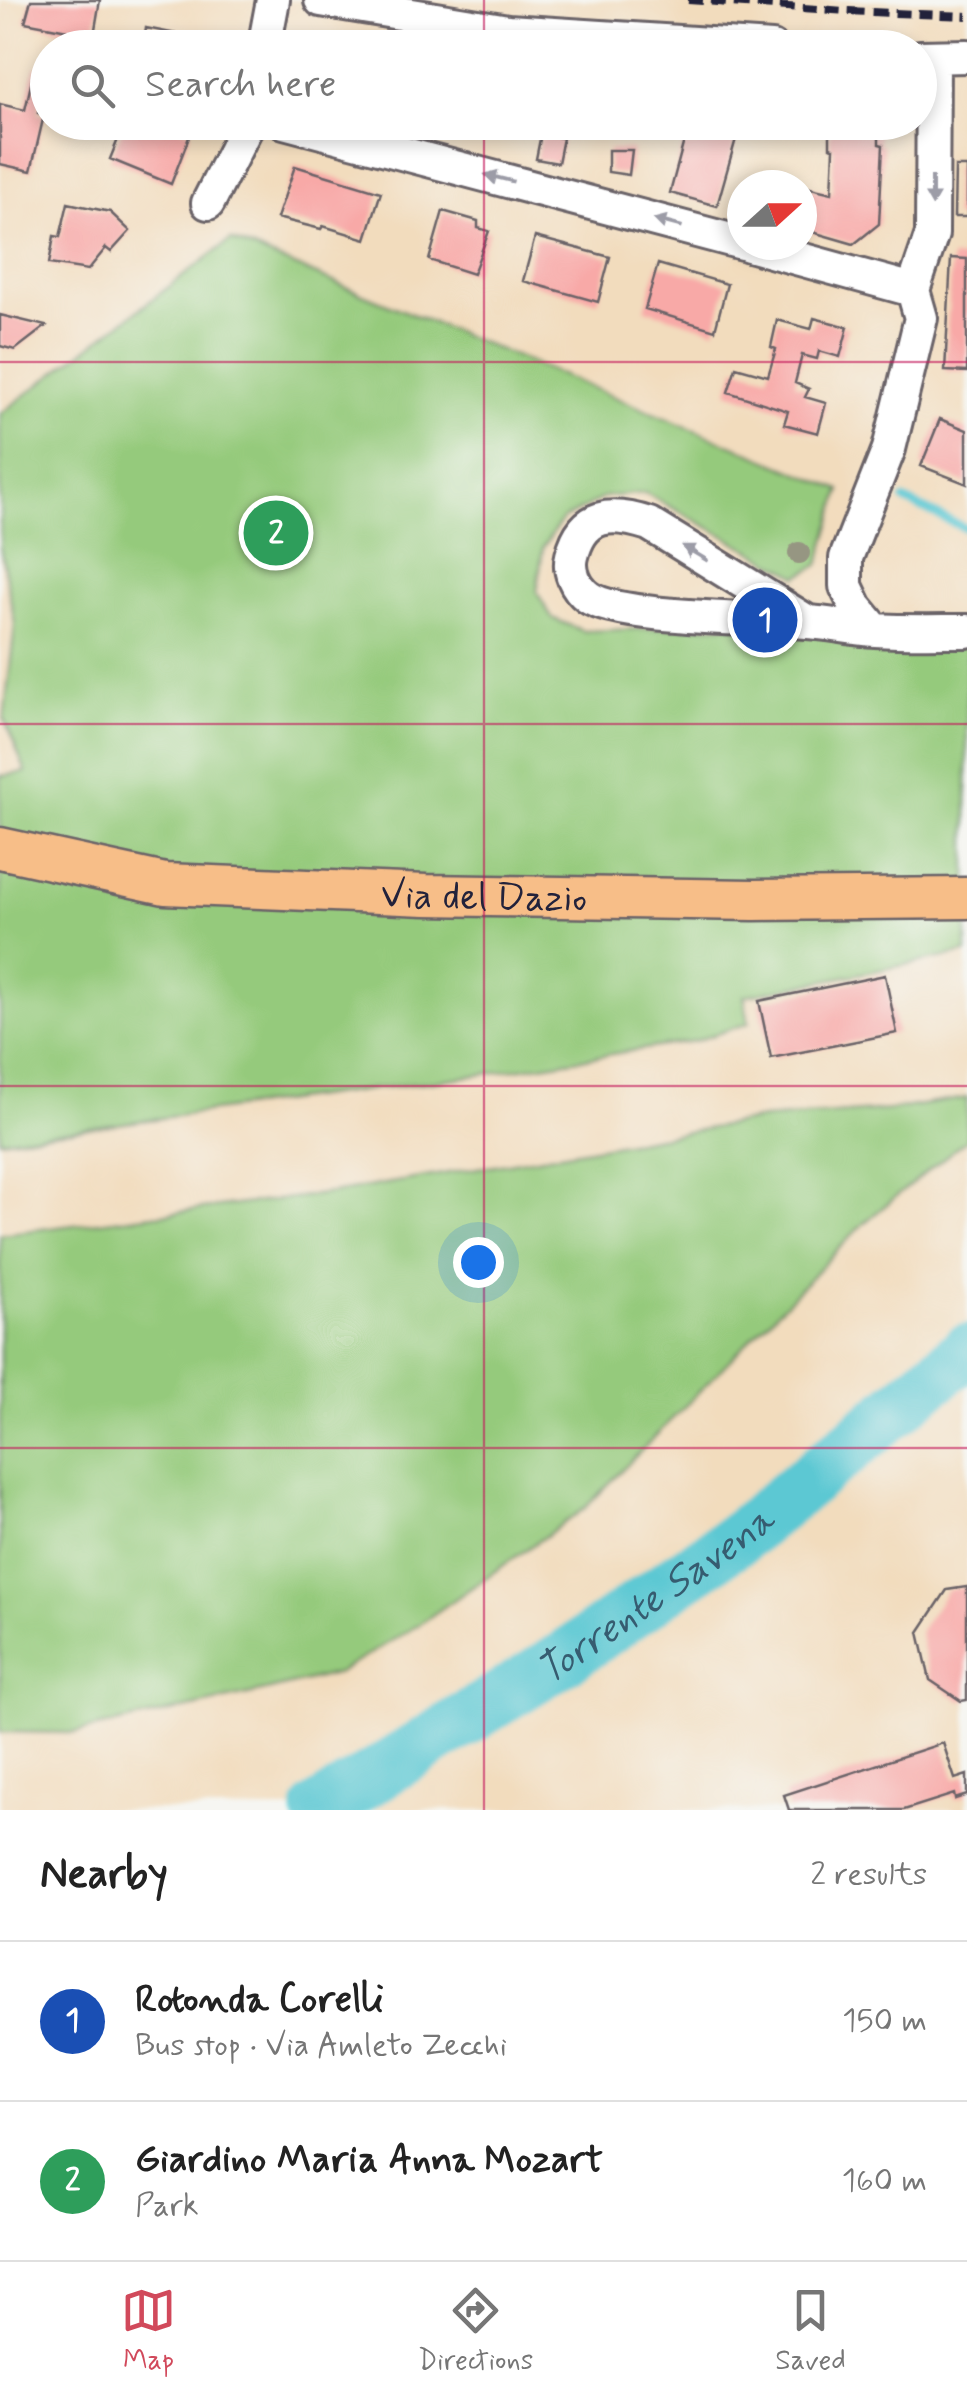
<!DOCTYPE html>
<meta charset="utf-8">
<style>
body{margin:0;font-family:Mynerve,sans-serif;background:#f2f2f2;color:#222}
.compass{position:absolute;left:727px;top:170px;width:90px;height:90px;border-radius:50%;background:#fff;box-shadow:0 5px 15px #0003;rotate:69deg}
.you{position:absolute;left:478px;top:1262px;width:35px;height:35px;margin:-25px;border:8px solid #fff;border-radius:50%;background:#1a73e8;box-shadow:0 0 0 15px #1a73e833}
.badge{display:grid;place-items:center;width:65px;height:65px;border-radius:50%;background:#d1495b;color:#fff;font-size:32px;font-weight:700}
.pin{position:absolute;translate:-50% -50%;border:5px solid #fff;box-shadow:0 2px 10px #0006}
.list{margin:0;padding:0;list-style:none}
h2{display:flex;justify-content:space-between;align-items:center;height:130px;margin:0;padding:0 40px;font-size:42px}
h2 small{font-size:32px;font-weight:400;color:#767676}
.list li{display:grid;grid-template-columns:65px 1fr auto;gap:30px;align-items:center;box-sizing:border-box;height:160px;padding:0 40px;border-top:2px solid #e0e0e0}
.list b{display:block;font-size:38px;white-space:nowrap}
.list p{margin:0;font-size:32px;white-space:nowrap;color:#767676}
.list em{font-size:32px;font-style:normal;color:#767676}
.icon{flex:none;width:55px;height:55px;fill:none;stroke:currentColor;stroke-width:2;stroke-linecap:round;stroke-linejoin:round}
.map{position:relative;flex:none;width:967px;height:1810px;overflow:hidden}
.search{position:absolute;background:#fff;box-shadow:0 5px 15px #0003;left:30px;right:30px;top:30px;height:110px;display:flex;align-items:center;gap:25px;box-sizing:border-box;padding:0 35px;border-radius:55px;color:#767676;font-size:38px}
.sheet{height:450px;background:#fff}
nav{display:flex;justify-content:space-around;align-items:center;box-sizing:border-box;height:140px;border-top:2px solid #e0e0e0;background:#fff;font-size:28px;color:#767676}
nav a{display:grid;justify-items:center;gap:5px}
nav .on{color:#d1495b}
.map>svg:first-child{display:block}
.green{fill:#95ca7c;stroke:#5c765c;stroke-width:2.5}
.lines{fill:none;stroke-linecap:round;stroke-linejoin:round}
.stream{stroke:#5cc8d3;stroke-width:9}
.river{stroke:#5cc8d3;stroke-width:55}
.building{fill:#f8a9a7}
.minor-casing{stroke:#6b6368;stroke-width:38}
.major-casing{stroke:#6b6368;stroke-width:45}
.minor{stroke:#fff;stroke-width:32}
.major{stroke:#f7be88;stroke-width:40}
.rail{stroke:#22223b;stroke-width:8;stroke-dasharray:15 8;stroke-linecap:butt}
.tree{fill:#969682}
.oneway{fill:#9c9ca7}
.grid{fill:none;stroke:#c2185b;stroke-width:2.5;stroke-opacity:0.55}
.labels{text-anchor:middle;stroke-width:9;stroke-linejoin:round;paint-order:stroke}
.street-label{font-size:38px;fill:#22223b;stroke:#f6f6f2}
.water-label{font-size:40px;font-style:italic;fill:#365c70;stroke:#f6f6f2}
</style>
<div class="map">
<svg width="967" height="1810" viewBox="0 0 967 1810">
<rect width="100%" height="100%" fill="#f6f6f2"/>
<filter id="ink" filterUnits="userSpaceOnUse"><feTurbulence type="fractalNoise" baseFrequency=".01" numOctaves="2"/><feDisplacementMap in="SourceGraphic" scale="20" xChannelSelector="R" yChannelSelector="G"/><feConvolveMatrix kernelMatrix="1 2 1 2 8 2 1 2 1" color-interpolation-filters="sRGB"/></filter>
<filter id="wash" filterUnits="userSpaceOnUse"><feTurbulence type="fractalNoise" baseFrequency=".0048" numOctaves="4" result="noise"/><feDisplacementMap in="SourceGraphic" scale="40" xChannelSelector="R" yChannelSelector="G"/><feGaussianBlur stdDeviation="2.25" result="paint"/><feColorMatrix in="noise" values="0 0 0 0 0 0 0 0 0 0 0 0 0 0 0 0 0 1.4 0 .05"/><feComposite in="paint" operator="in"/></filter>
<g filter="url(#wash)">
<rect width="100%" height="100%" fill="#f2dcbd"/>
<path class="green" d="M231,240L841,490L819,565L798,576L645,493L605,497L562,520L543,547L537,592L552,618L583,631L808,622L967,620V953L744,996L749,1023L695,1041L478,1075L0,1140V776L26,772L4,719L15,624L0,547V414Z
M967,1098V1139L865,1222L584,1509L418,1625L338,1673L266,1691L74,1733L0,1732V1234L332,1193L763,1119L889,1110Z"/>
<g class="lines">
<path class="stream" d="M904,500L967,529"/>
<path class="river" id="s1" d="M320,1810L569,1655L739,1537L967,1351"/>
</g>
<g id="blocks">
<path class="building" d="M31,0H100L94,35L25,22Z
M146,28L217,42L216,48H143Z
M35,67L48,70V93L43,92L38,113L44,115L31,171L0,164V104L25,110Z
M125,122H166L191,132L171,184L110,159Z
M570,122H649L647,136L569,128Z
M689,122H718L739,128L717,206L670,193Z
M830,122H879V144L883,145L879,224L854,244L802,229V186L832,193L834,148L830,147Z
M541,134L563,138L558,163L536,159Z
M608,150H632L629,175L608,172Z
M295,166L381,192L366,239L323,226L321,229L277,218Z
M955,167H967V217H954Z
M68,203L110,212L130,231L111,252L106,248L88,270L49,264L54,236L60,237Z
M443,211L478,221V228L489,231L473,274L429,260Z
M535,237L610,257L598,302L523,281Z
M951,258L967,259V372L945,371Z
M658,264L727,284L715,330L645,309Z
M0,315L46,326L15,350L0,346Z
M814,318L848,327L840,357L819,351L817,359L802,355L795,383L809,389L805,397L826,403L818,433L784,424L788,411L728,392L736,367L768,376L776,349L771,347L777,320L811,329Z
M940,419L967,430V484L921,466Z
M885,975L897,1033L771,1058L759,1001Z
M967,1587V1700L961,1701L930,1680L919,1632L947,1590Z
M943,1743L955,1779L967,1775V1795L955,1799L954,1794L904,1810H789L784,1795Z"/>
</g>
</g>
<g filter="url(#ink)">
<use href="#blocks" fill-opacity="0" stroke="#6b6368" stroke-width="2.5"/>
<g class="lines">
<defs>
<path id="minor" d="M321,0L508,31L772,48
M264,48L273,0
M920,57L967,56
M284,122L742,243
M208,203L249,122
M749,245L913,290
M808,622L649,524C612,512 583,512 572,556C568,571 576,588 588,597C618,619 763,618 807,622C830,623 852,629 875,630C906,632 937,631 967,631
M875,630L856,607L846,586V558L889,449L921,318L913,290L932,234L933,58"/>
<g id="major">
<path id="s2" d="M0,848L165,884L426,895L754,900L967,898"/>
</g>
</defs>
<use href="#minor" class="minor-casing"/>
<use href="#major" class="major-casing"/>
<use href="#minor" class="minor"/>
<use href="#major" class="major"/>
<path class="rail" d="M688,0L846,11L967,16"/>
</g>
<circle class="tree" cx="799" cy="553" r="11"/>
<defs><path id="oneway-solid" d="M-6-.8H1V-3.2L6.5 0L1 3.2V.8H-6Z" transform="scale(2.5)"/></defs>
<g class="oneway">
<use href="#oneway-solid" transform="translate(499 178) rotate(-166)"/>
<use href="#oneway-solid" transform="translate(932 191) rotate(90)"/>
<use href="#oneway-solid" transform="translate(668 223) rotate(-165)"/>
<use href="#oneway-solid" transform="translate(695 553) rotate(-149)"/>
</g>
</g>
<path class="grid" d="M484,0V48M484,122V1810M0,362H967M0,724H967M0,1086H967M0,1448H967"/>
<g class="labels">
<g class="street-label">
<text dy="13" stroke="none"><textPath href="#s2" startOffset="488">Via del Dazio</textPath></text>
</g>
<g class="water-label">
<text dy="14" stroke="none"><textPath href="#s1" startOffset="398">Torrente Savena</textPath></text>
</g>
</g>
</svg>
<svg class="compass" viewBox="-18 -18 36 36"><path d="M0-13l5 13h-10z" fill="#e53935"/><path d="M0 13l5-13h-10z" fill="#767676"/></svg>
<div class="you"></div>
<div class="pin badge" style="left:765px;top:620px;background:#1a4fb4">1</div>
<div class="pin badge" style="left:276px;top:533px;background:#2e9e5b">2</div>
<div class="search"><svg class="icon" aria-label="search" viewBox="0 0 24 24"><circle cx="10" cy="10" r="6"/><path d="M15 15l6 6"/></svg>Search here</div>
</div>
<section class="sheet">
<h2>Nearby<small>2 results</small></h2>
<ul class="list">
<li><span class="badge" style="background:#1a4fb4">1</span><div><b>Rotonda Corelli</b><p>Bus stop · Via Amleto Zecchi</p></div><em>150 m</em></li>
<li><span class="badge" style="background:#2e9e5b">2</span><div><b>Giardino Maria Anna Mozart</b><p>Park</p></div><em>160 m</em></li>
</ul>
</section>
<nav>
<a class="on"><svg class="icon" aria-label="map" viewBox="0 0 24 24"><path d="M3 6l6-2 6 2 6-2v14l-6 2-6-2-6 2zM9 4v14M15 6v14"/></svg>Map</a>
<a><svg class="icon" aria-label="directions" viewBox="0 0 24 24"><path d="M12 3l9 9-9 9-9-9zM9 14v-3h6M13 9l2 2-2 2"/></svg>Directions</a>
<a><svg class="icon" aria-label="saved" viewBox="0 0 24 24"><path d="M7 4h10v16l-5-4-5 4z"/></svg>Saved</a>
</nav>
